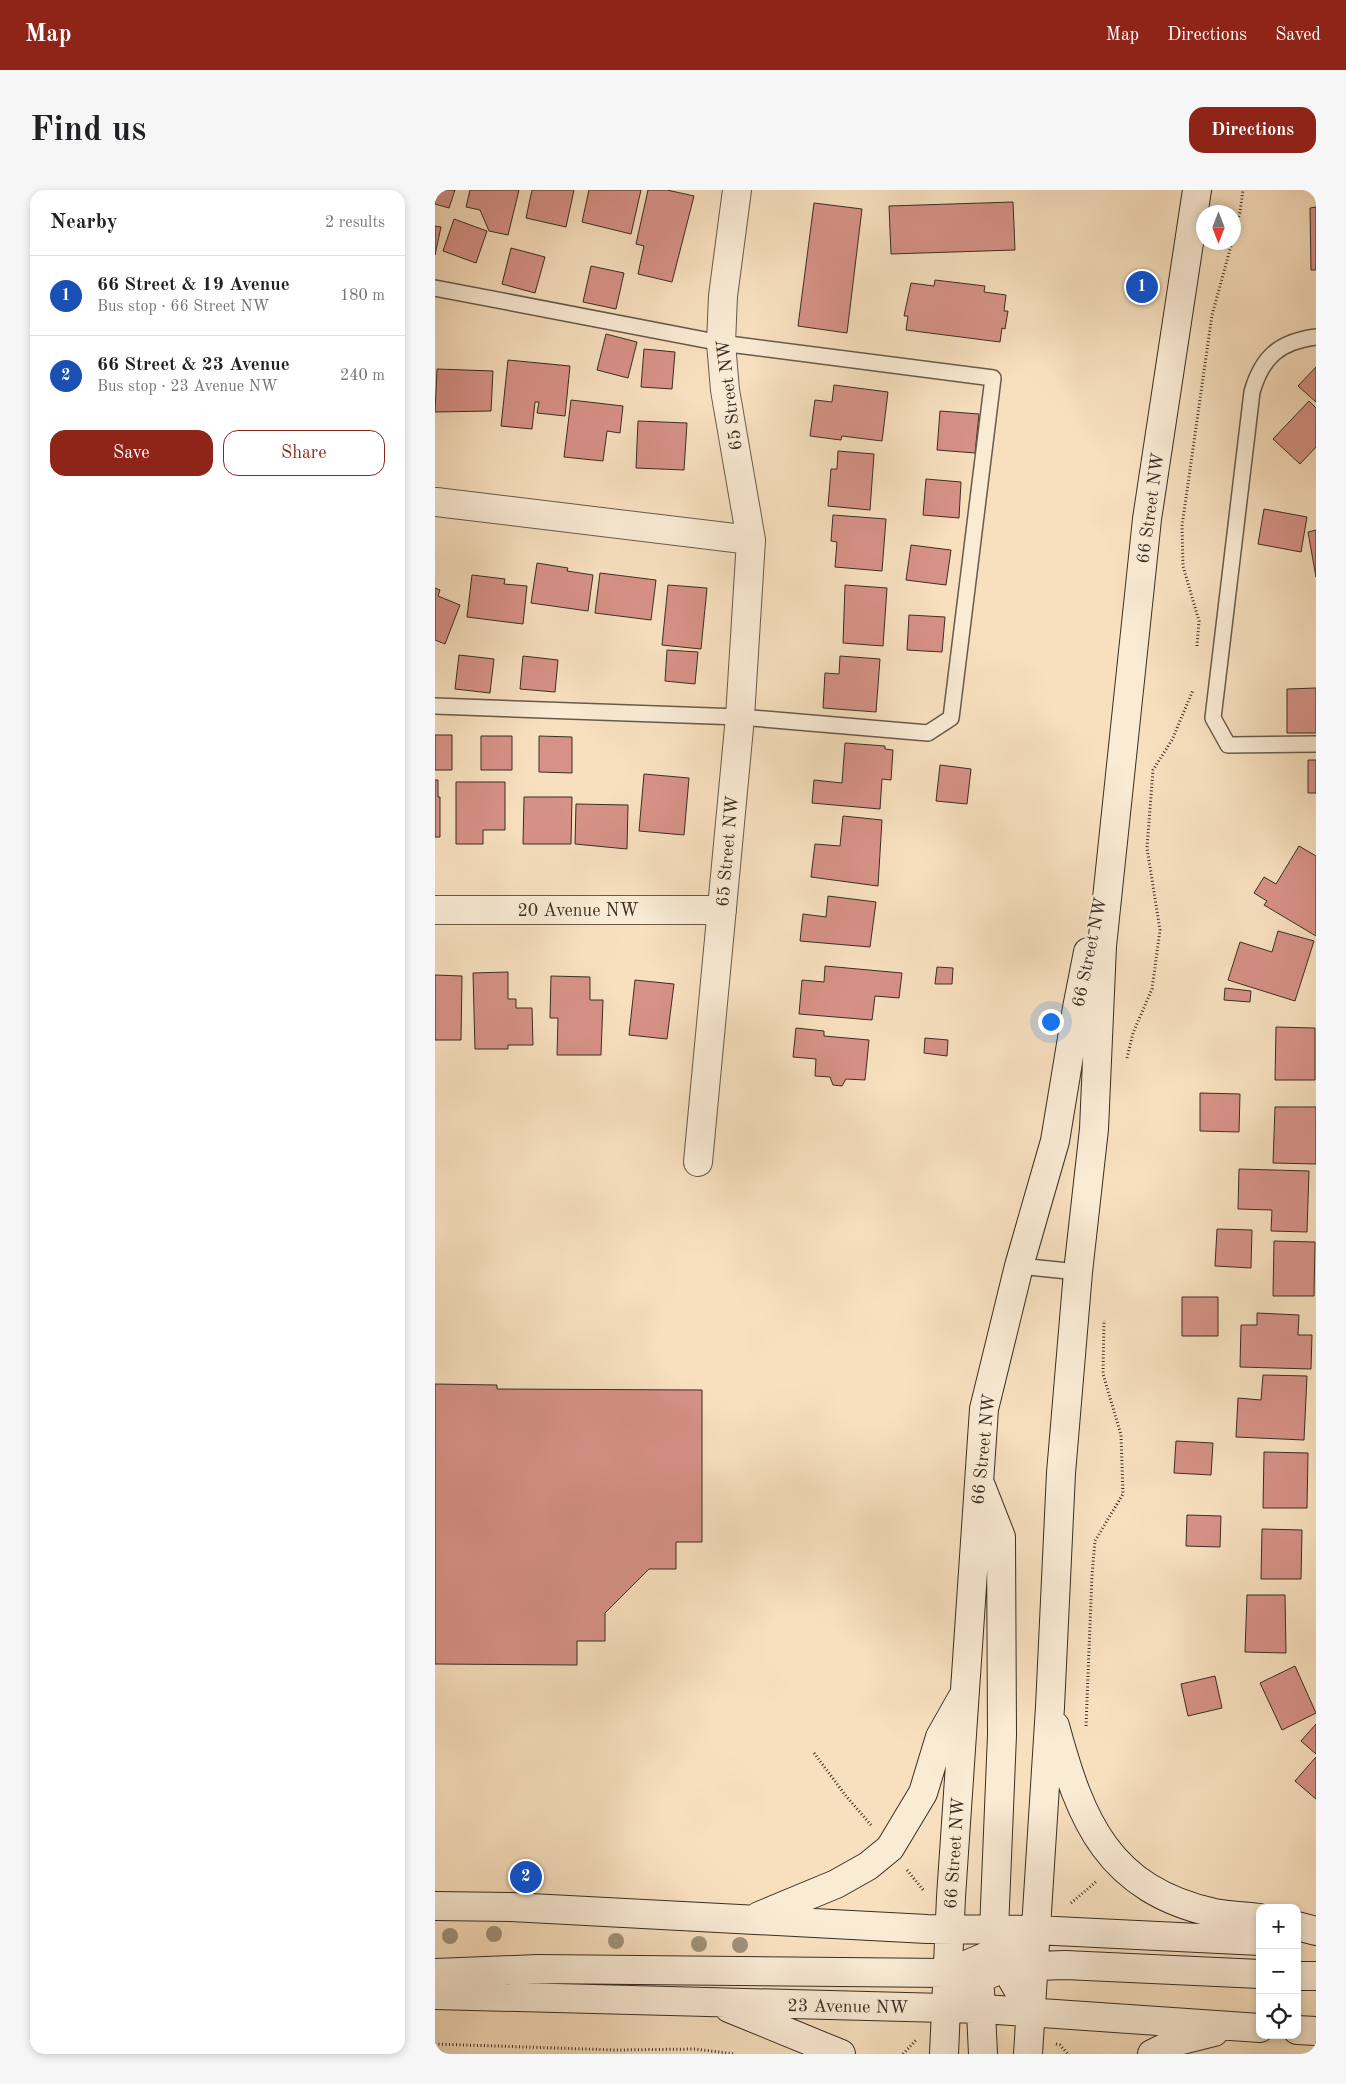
<!DOCTYPE html>
<meta charset="utf-8">
<style>
body{margin:0;font-family:"Old Standard TT",serif;background:#f6f6f6;color:#202124}
.controls{position:absolute;right:15px;bottom:15px;display:grid;overflow:hidden;border-radius:10px;box-shadow:0 2px 8px #0003}
.controls button{width:45px;height:45px;display:grid;place-items:center;padding:0;border:0;border-bottom:1px solid #e0e0e0;background:#fff;color:#202124;font:25px sans-serif}
.compass{position:absolute;left:761px;top:15px;width:45px;height:45px;border-radius:50%;background:#fff;box-shadow:0 2px 8px #0003;rotate:180deg}
.you{position:absolute;left:615px;top:831px;width:18px;height:18px;margin:-12px;border:4px solid #fff;border-radius:50%;background:#1a73e8;box-shadow:0 0 0 8px #1a73e833}
.badge{display:grid;place-items:center;width:32px;height:32px;border-radius:50%;background:#8f2418;color:#fff;font-size:16px;font-weight:700}
.pin{position:absolute;translate:-50% -50%;border:2px solid #fff;box-shadow:0 1px 5px #0006}
.list{margin:0;padding:0;list-style:none}
h2{display:flex;justify-content:space-between;align-items:center;height:65px;margin:0;padding:0 20px;font-size:21px}
h2 small{font-size:16px;font-weight:400;color:#757577}
.list li{display:grid;grid-template-columns:32px 1fr auto;gap:15px;align-items:center;box-sizing:border-box;height:80px;padding:0 20px;border-top:1px solid #e0e0e0}
.list b{display:block;font-size:19px;white-space:nowrap}
.list p{margin:0;font-size:16px;white-space:nowrap;color:#757577}
.list em{font-size:16px;font-style:normal;color:#757577}
.actions{display:flex;gap:10px;padding:15px 20px}
.actions a{flex:1;padding:11px 0;border:1px solid #8f2418;border-radius:15px;text-align:center;font-size:18px;color:#8f2418}
.actions .main{background:#8f2418;color:#fff}
.icon{flex:none;width:28px;height:28px;fill:none;stroke:currentColor;stroke-width:2;stroke-linecap:round;stroke-linejoin:round}
.map{position:relative;flex:none;width:881px;height:1864px;overflow:hidden;border-radius:15px}
header{display:flex;align-items:center;gap:30px;box-sizing:border-box;height:70px;padding:0 25px;background:#8f2418;color:#fff}
header strong{font-size:24px}
nav{display:flex;gap:28px;margin-inline-start:auto;font-size:18px}
.intro{display:flex;align-items:center;justify-content:space-between;box-sizing:border-box;height:120px;padding:0 30px}
h1{margin:0;font-size:35px}
.button{padding:12px 22px;border-radius:15px;background:#8f2418;color:#fff;font-size:18px;font-weight:700}
main{display:flex;gap:30px;padding:0 30px}
aside{flex:1;background:#fff;border-radius:15px;box-shadow:0 2px 8px #0003}
.map>svg:first-child{display:block}
.building{fill:#d79287;stroke:#382e23}
.lines{fill:none;stroke-linecap:round;stroke-linejoin:round}
.service-casing{stroke:#685a4a;stroke-width:18}
.minor-casing{stroke:#685a4a;stroke-width:30}
.secondary-casing{stroke:#382e23;stroke-width:30}
.path{stroke:#382e23;stroke-width:3;stroke-dasharray:1 2.5;stroke-linecap:butt}
.service{stroke:#faebd5;stroke-width:15}
.minor{stroke:#faebd5;stroke-width:28}
.secondary{stroke:#faebd5;stroke-width:28}
.tree{fill:#a09279}
.labels{text-anchor:middle;stroke-width:4;stroke-linejoin:round;paint-order:stroke}
.street-label{font-size:18px;fill:#382e23;stroke:#faebd5}
</style>
<header>
<strong>Map</strong>
<nav><a>Map</a><a>Directions</a><a>Saved</a></nav>
</header>
<div class="intro"><h1>Find us</h1><a class="button">Directions</a></div>
<main>
<aside>
<h2>Nearby<small>2 results</small></h2>
<ul class="list">
<li><span class="badge" style="background:#1a4fb4">1</span><div><b>66 Street &amp; 19 Avenue</b><p>Bus stop · 66 Street NW</p></div><em>180 m</em></li>
<li><span class="badge" style="background:#1a4fb4">2</span><div><b>66 Street &amp; 23 Avenue</b><p>Bus stop · 23 Avenue NW</p></div><em>240 m</em></li>
</ul>
<div class="actions"><a class="main">Save</a><a>Share</a></div>
</aside>
<div class="map">
<svg width="881" height="1864" viewBox="0 0 881 1864">
<rect width="100%" height="100%" fill="#f8e0bf"/>
<filter id="stains"><feTurbulence type="fractalNoise" baseFrequency=".004" numOctaves="4"/><feColorMatrix values="0 0 0 0 .2 0 0 0 0 .09 0 0 0 0 .02 0 0 0 .5 -.17"/></filter>
<radialGradient id="worn" r=".72"><stop offset=".6" stop-color="#630" stop-opacity="0"/><stop offset="1" stop-color="#630" stop-opacity=".3"/></radialGradient>
<path class="building" d="M0,0H20L14,18L0,14Z
M35,0H84L73,45L54,41L45,20L31,17Z
M97,0H139L131,37L91,28Z
M154,0H206L196,44L147,32Z
M213,0H232L259,6L237,92L203,84L209,56L201,54Z
M578,12L580,60L456,64L454,16Z
M379,13L427,19L412,143L363,136Z
M881,17V80H876L875,18Z
M19,29L52,41L41,73L8,61Z
M0,36L6,37L0,65Z
M76,58L110,67L100,103L67,94Z
M156,76L189,83L181,119L148,112Z
M500,90L550,96L549,102L571,105L569,121H573L570,139L567,138L565,152L471,140L473,126H469L476,93L499,96Z
M171,144L202,152L193,188L162,180Z
M209,159L240,162L237,199L206,197Z
M73,170L135,176L130,226L102,223L104,212H100L97,239L66,236Z
M881,177V212L863,196Z
M2,179L58,181L56,221L0,222Z
M399,195L453,202L447,251L407,246L406,250L375,246L380,210L397,212Z
M136,210L188,216L185,243L172,241L168,271L129,267Z
M874,211L881,218V257L865,274L838,249Z
M505,221L544,224L540,263L502,260Z
M203,231L252,233L249,280L201,278Z
M403,261L439,264L435,320L393,316L396,279H402Z
M491,289L526,292L524,328L488,325Z
M829,319L872,327L866,362L823,354Z
M398,325L451,329L447,381L400,377L402,352L396,351Z
M881,340V387L873,342Z
M476,355L516,360L511,395L471,390Z
M102,373L133,378L132,381L158,385L153,421L96,413Z
M165,383L221,390L216,430L160,423Z
M37,385L70,389L69,394L92,396L88,434L32,427Z
M233,395L272,398L266,459L227,455Z
M410,395L452,398L448,456L408,453Z
M0,398L5,400L3,406L25,415L10,454L0,450Z
M474,425L510,427L507,462L472,460Z
M232,460L263,462L260,494L230,491Z
M24,465L59,469L55,503L20,499Z
M88,466L123,470L120,502L85,499Z
M405,466L445,469L441,522L388,518L390,483L404,484Z
M881,498V543H852V499Z
M0,545H17V580H0Z
M46,546H77V580H46Z
M104,546L137,547V583L104,582Z
M410,553L450,556V559L458,560L456,590L447,589L445,619L377,613L379,590L407,593Z
M873,570H881V603H873Z
M505,575L536,579L532,614L501,611Z
M209,584L254,588L249,645L204,641Z
M0,590H3V607H5V647H0Z
M21,592H70V640H48V654H21Z
M89,607H137L136,654H88Z
M141,614L193,615L192,659L140,654Z
M408,626L447,630L443,696L376,687L380,654L405,656Z
M864,656L881,666V746L829,715L832,711L819,703L829,687L841,694Z
M393,706L441,712L435,757L365,751L368,724L391,727Z
M843,741L879,751L860,811L793,790L805,752L837,762Z
M390,776L467,783L464,808L440,806L437,830L364,824L367,790L389,792Z
M502,777L518,778L517,794H500Z
M73,782V809H81V818H97L98,855H73V859H40L38,783Z
M0,785L27,786L26,850H0Z
M116,786L155,787V810H168L166,865H122L123,828H115Z
M200,790L239,794L232,849L194,845Z
M790,798L816,801L815,812L789,810Z
M841,837L880,838V890H840Z
M361,838L389,841V846L434,850L430,890L411,889L407,896L398,895L395,887L380,886L381,869L358,867Z
M490,848L513,850L512,866L489,863Z
M765,903L805,904L804,942L765,941Z
M840,917H881V974L838,973Z
M804,979L874,981L872,1042L836,1041L837,1020L803,1019Z
M782,1039L817,1040L816,1078L780,1076Z
M839,1051L880,1052L879,1106H838Z
M747,1107H783V1146H747Z
M822,1123L864,1125L863,1145H877L876,1179L805,1177L806,1135H822Z
M828,1185L872,1186L869,1250L801,1247L803,1208L826,1210Z
M0,1194L62,1195V1199L267,1200V1352H241V1379H214L170,1423V1451H142V1475L0,1474Z
M741,1251L778,1253L776,1285L739,1283Z
M829,1262L873,1263L872,1318H828Z
M752,1325L786,1326L785,1357L751,1356Z
M827,1339L867,1340L866,1389H826Z
M812,1405H850L851,1463L810,1462Z
M860,1476L881,1523L847,1540L825,1493Z
M780,1486L787,1518L753,1526L746,1494Z
M881,1534V1564L866,1551Z
M881,1567V1609L860,1591Z"/>
<g class="lines">
<defs>
<path id="service" d="M0,98L286,153L558,188L516,528L493,543L305,527L0,516
M881,147C844,152 827,167 817,202L778,528L793,555L881,554
M584,1076L643,1082"/>
<path id="minor" d="M1,312L316,350
M0,720H287
M263,972L305,527L316,350L290,200L286,153L288,106L302,0"/>
<path id="secondary" d="M546,1296L566,1347L567,1545L559,1740L570,1777L596,1822
M620,1536C646,1632 673,1699 779,1723C794,1726 810,1726 825,1728
M0,1716L76,1717L492,1739L600,1740L825,1751
M324,1726L401,1694L433,1676L455,1658L488,1603L505,1547L527,1508
M862,1736L881,1741
M0,1783L103,1779L512,1783L564,1761L600,1740
M862,1786H881
M545,1801L548,1864
M0,1805L548,1819L825,1838
M294,1818L406,1864
M510,1818L523,1803L542,1790L570,1777L630,1775L825,1784
M862,1840L881,1841
M509,1864L516,1707L549,1219L584,1076L620,951L642,818L653,762
M593,1864L615,1517L626,1283L643,1082L659,939L667,756L712,329L762,0
M717,1864L743,1851L779,1842"/>
</defs>
<use href="#service" class="service-casing"/>
<use href="#minor" class="minor-casing"/>
<use href="#secondary" class="secondary-casing"/>
<path class="path" d="M798,47L805,22L808,0
M762,456L764,431L748,376L747,336L777,125L797,52
M692,868L698,843L717,799L725,740L712,658L718,580L737,550L758,500
M651,1536L657,1385L660,1351L688,1304L686,1245L668,1184L669,1130
M379,1563L411,1606L436,1635
M472,1680L489,1701
M636,1713L662,1691
M0,1854L181,1860L260,1859L300,1864
M621,1854L625,1855L633,1864
M468,1864L481,1850"/>
<use href="#service" class="service"/>
<use href="#minor" class="minor"/>
<use href="#secondary" class="secondary"/>
</g>
<g class="tree">
<circle cx="59" cy="1744" r="8"/>
<circle cx="15" cy="1746" r="8"/>
<circle cx="181" cy="1751" r="8"/>
<circle cx="264" cy="1754" r="8"/>
<circle cx="305" cy="1755" r="8"/>
</g>
<g class="labels">
<g class="street-label">
<text transform="translate(294 205) rotate(-97)" y="6">65 Street NW</text>
<text transform="translate(715 318) rotate(-82)" y="6">66 Street NW</text>
<text transform="translate(292 661) rotate(-85)" y="6">65 Street NW</text>
<text x="143" y="726">20 Avenue NW</text>
<text transform="translate(654 762) rotate(-78)" y="6">66 Street NW</text>
<text transform="translate(548 1259) rotate(-84)" y="6">66 Street NW</text>
<text transform="translate(519 1663) rotate(-86)" y="6">66 Street NW</text>
<text transform="translate(413 1816) rotate(1)" y="6">23 Avenue NW</text>
</g>
</g>
<rect width="100%" height="100%" filter="url(#stains)"/>
<rect width="100%" height="100%" fill="url(#worn)"/>
</svg>
<div class="controls">
<button>+</button>
<button>−</button>
<button><svg class="icon" aria-label="locate" viewBox="0 0 24 24"><circle cx="12" cy="12" r="6"/><path d="M12 2v4M12 18v4M2 12h4M18 12h4"/></svg></button>
</div>
<svg class="compass" viewBox="-18 -18 36 36"><path d="M0-13l5 13h-10z" fill="#e53935"/><path d="M0 13l5-13h-10z" fill="#757577"/></svg>
<div class="you"></div>
<div class="pin badge" style="left:707px;top:97px;background:#1a4fb4">1</div>
<div class="pin badge" style="left:91px;top:1687px;background:#1a4fb4">2</div>
</div>
</main>
